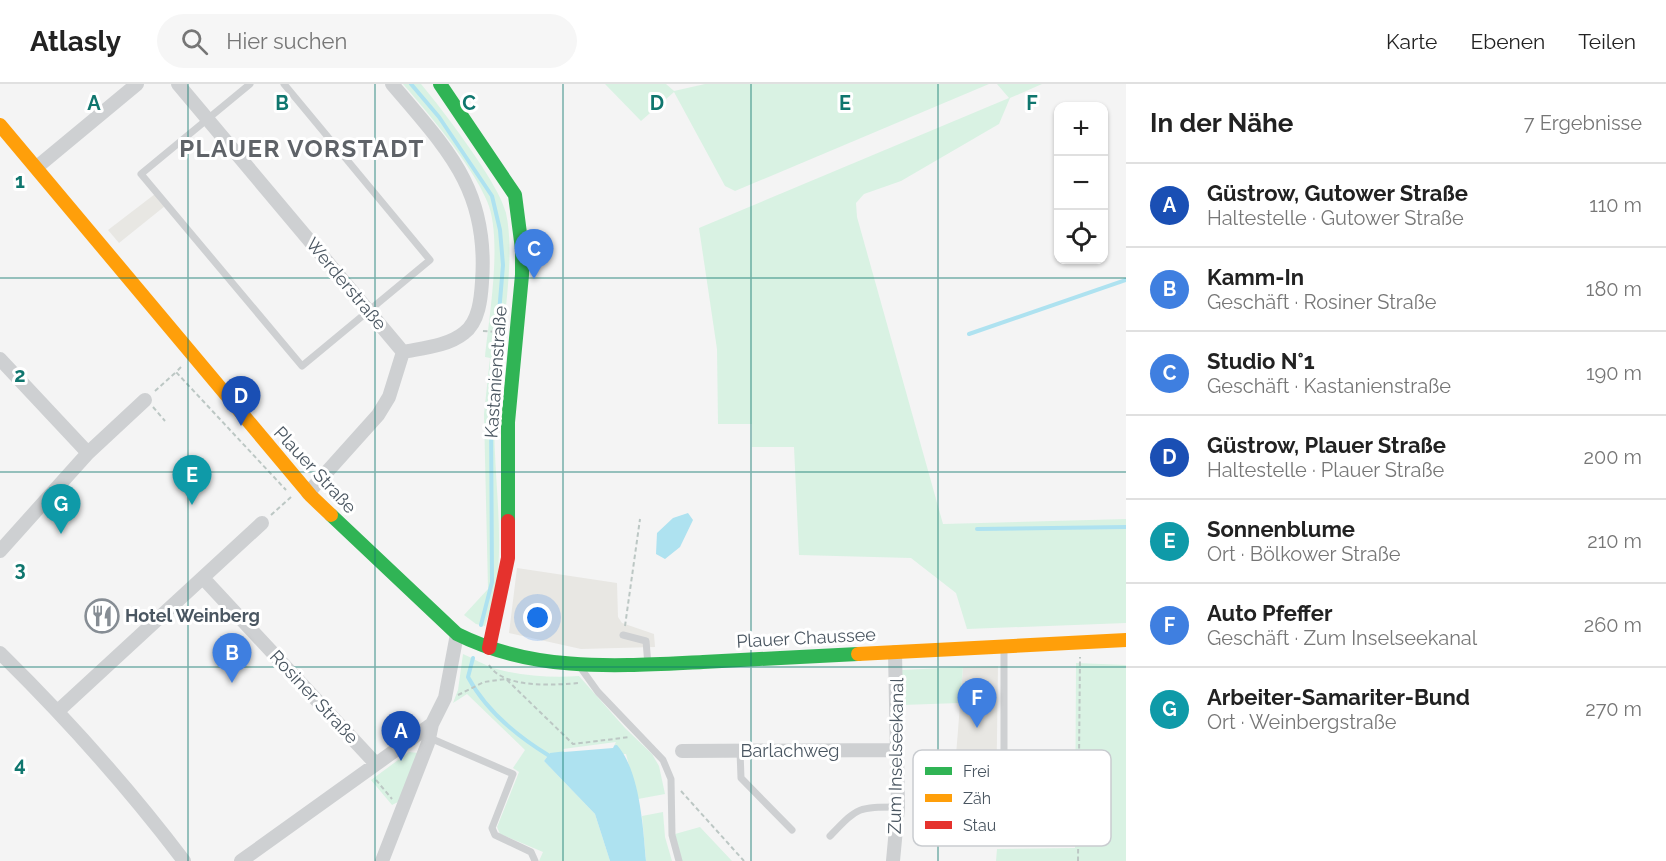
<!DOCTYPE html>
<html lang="de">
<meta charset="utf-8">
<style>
body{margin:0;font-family:Raleway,sans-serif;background:#f6f6f6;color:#222}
.controls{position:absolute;right:18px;top:18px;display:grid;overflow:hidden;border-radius:12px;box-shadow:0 2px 4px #0004}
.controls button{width:54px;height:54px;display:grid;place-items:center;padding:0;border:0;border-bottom:2px solid #e0e0e0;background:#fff;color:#222;font:30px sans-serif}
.you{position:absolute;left:538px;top:534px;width:21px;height:21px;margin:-15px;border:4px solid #fff;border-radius:50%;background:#1a73e8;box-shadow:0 0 0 9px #1a73e833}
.badge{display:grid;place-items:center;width:39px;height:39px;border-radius:50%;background:#b45309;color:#fff;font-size:20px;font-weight:700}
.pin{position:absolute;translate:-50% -50px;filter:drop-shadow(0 2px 3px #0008)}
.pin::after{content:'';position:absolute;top:32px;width:21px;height:18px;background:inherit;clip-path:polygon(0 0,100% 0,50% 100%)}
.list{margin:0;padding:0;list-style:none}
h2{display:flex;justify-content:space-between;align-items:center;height:78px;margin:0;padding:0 24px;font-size:26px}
h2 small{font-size:20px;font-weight:400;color:#767676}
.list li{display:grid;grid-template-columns:39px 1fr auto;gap:18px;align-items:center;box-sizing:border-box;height:84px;padding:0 24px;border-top:2px solid #e0e0e0}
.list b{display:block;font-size:22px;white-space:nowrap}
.list p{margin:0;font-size:20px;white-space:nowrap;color:#767676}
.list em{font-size:20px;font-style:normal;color:#767676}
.icon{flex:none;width:33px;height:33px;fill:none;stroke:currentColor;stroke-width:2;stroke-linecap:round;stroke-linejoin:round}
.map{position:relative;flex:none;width:1126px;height:777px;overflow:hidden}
header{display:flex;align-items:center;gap:36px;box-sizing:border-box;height:84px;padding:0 30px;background:#fff;border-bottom:2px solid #e0e0e0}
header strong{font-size:28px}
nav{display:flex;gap:33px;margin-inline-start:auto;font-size:21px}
.search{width:420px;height:54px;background:#f6f6f6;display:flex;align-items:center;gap:15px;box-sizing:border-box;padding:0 21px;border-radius:33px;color:#767676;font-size:22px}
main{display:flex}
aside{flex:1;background:#fff}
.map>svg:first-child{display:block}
.commercial{fill:#e8e7e3}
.green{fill:#d9f2e3}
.water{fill:#aee2f0}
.pier{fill:#f4f4f4}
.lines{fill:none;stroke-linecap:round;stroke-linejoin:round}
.stream{stroke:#aee2f0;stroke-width:4}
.path{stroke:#bcc7c4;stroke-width:2;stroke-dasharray:4.5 3;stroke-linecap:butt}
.lane{stroke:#ced0d2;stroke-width:7}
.street{stroke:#ced0d2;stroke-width:14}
.fast{stroke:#30b455;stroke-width:14}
.slow{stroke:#ff9f0a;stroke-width:14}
.jam{stroke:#e5322d;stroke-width:14}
.grid{fill:none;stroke:#0f766e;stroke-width:1.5;stroke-opacity:0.55}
.labels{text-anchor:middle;stroke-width:6;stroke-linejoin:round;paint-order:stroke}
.street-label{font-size:18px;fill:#4a5661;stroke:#fff}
.poi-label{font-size:18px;font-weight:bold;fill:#4a5661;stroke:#fff;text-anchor:start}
.district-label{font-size:24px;font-weight:bold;letter-spacing:1.5px;fill:#5f6368;stroke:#fff}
.key{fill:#fff;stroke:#c9ccd0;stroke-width:1.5}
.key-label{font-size:16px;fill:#4a5661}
.grid-label{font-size:20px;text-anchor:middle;font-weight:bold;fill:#0f766e;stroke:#fff;stroke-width:6;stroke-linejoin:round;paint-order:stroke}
</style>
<header>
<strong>Atlasly</strong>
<div class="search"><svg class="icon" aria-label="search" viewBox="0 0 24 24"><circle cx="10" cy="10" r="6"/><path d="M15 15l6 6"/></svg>Hier suchen</div>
<nav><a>Karte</a><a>Ebenen</a><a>Teilen</a></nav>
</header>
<main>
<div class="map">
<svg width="1126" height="777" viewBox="0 0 1126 777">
<rect width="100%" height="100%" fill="#f4f4f4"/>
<path class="commercial" d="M155,110L165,122L119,159L108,146Z
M517,484L617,499L618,533L622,539L654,550L655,563L581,565L509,549Z
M998,582L996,724L952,722L963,583Z"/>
<path class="green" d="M403,0H421C442,25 499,99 506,129C517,178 499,264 495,316C491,376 504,438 497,498C496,513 489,528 485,542L476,540L464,531L488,505L484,330L490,274L485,273C489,233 503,153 487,117C471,80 430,31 403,0Z
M605,0H666L674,7L705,0H989L735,107L725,102L674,8L641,37Z
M997,0H1042L1010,14L999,40L901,97L864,110L856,119L857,133L943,440L1126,435V539L967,545L956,509L911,474L799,471L794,363H752V340H718L717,265L699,144L1009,14Z
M463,570C473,574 484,581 493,584C520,592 552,594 579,592L625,644L652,670L659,682L665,710L638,715L626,670L550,669L544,677L595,730L610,777H539L543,768L500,750L497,743L519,688L513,684L525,666L467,610L453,619L458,606Z
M1076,579L1126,581V777H996L997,765L1075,764Z
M963,583L960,619L902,621L901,586Z
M409,668L419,669L400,717L392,721L371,696Z
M663,728L665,753L672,777H646L642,732Z
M700,743L732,777H682L675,750Z"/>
<path class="water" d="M688,429L693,436L680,463L665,475L656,470L657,449L673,434Z
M617,661C640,687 643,743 646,777H610L595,730L544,677L550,669Z"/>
<path class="pier" d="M616,658L613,664L564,668L563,665Z"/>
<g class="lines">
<path class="stream" d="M411,0L439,33L492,112L500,146L503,181L491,326L492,498L481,541
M969,250L1126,196
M977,445L1126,443
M473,574L468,593C485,625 517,652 548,671"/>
<path class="path" d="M483,247L502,248
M181,283L176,288L286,406
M155,307L176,288
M153,323L165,337
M271,431L291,413
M625,542L640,435
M489,581C503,605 555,601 579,599
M458,611L484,598L506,595L573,660L630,653
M376,696L392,715
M681,707L744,777
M1078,777L1080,573"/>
<path class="lane" d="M250,0L141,90L302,282L430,176L284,0
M623,551L646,557L648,581
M1004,565V721
M580,583L598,608L663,676L671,695L672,751L679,777
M430,654L513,690L492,744L495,751L531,768L535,777
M740,667L741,694L792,746
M830,752C858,723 857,723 898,723"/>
<path class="street" d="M178,0L403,268
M392,0C448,66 489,106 482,198C481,214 479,238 464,249C448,262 423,264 403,268
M37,83L137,0
M0,275L88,369
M308,409L378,331L389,313L403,268
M0,467L88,369L145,316
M203,494L376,680
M0,569C66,634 128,703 184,777
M58,627L262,439
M682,667L897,666
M241,777L432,640
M382,777L428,659L432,640L445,614L457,550
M893,777L898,723L895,568"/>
<path class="fast" d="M440,0L515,111L522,165V191L508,338V437
M331,431L457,550C535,589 619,582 703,578C755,575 806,573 858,570"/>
<path class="slow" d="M0,41L311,412L331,431
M858,570L1126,556"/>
<path class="jam" d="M489,564L508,474V437"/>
</g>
<path class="grid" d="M188,0V777M375,0V777M563,0V777M751,0V777M938,0V777M0,194H1126M0,388H1126M0,583H1126"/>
<defs>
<symbol id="restaurant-ring" viewBox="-11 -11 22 22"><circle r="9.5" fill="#fff" stroke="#868d94" stroke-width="1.5"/><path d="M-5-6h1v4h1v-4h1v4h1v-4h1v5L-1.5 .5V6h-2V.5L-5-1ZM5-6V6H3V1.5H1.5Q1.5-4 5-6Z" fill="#868d94"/></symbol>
</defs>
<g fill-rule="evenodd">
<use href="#restaurant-ring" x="83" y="513" width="38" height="38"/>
</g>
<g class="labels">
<g class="street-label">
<text transform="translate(346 200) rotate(50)" y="6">Werderstraße</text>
<text transform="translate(496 288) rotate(-86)" y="6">Kastanienstraße</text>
<text transform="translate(315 386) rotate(47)" y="6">Plauer Straße</text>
<text transform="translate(806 554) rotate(-3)" y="6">Plauer Chaussee</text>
<text transform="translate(314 613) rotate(47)" y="6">Rosiner Straße</text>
<text x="790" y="673">Barlachweg</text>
<text transform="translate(896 672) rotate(-89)" y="6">Zum Inselseekanal</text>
</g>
<g class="poi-label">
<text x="125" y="538">Hotel Weinberg</text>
</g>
<g class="district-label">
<text x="302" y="73">PLAUER VORSTADT</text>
</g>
</g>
<rect x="913" y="666" width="198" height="96" rx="9" class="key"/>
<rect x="925" y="683" width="27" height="8" fill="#30b455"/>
<rect x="925" y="710" width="27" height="8" fill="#ff9f0a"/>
<rect x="925" y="737" width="27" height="8" fill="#e5322d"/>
<g class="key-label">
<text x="963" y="693">Frei</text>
<text x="963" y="720">Zäh</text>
<text x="963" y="747">Stau</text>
</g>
<g class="grid-label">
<text x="94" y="26">A</text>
<text x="282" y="26">B</text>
<text x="469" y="26">C</text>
<text x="657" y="26">D</text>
<text x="845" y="26">E</text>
<text x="1032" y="26">F</text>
<text x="20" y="104">1</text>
<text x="20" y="298">2</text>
<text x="20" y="492">3</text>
<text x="20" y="687">4</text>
</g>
</svg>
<div class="controls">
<button>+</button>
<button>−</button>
<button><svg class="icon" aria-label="locate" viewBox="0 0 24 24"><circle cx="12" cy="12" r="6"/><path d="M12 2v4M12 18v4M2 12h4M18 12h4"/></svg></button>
</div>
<div class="you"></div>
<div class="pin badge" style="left:401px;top:677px;background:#1a4fb4">A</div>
<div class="pin badge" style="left:232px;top:599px;background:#3f7fe0">B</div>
<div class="pin badge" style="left:534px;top:195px;background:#3f7fe0">C</div>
<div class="pin badge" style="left:241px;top:342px;background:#1a4fb4">D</div>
<div class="pin badge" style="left:192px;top:421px;background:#0f9aa8">E</div>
<div class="pin badge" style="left:977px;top:644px;background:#3f7fe0">F</div>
<div class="pin badge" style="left:61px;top:450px;background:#0f9aa8">G</div>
</div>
<aside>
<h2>In der Nähe<small>7 Ergebnisse</small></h2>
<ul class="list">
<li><span class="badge" style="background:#1a4fb4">A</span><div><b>Güstrow, Gutower Straße</b><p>Haltestelle · Gutower Straße</p></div><em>110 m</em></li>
<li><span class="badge" style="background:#3f7fe0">B</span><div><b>Kamm-In</b><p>Geschäft · Rosiner Straße</p></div><em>180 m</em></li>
<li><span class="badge" style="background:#3f7fe0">C</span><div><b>Studio N°1</b><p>Geschäft · Kastanienstraße</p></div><em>190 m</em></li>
<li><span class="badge" style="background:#1a4fb4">D</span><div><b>Güstrow, Plauer Straße</b><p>Haltestelle · Plauer Straße</p></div><em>200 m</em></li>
<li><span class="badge" style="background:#0f9aa8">E</span><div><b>Sonnenblume</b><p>Ort · Bölkower Straße</p></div><em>210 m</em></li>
<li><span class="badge" style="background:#3f7fe0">F</span><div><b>Auto Pfeffer</b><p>Geschäft · Zum Inselseekanal</p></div><em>260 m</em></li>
<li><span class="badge" style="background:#0f9aa8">G</span><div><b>Arbeiter-Samariter-Bund</b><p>Ort · Weinbergstraße</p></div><em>270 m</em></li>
</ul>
</aside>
</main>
